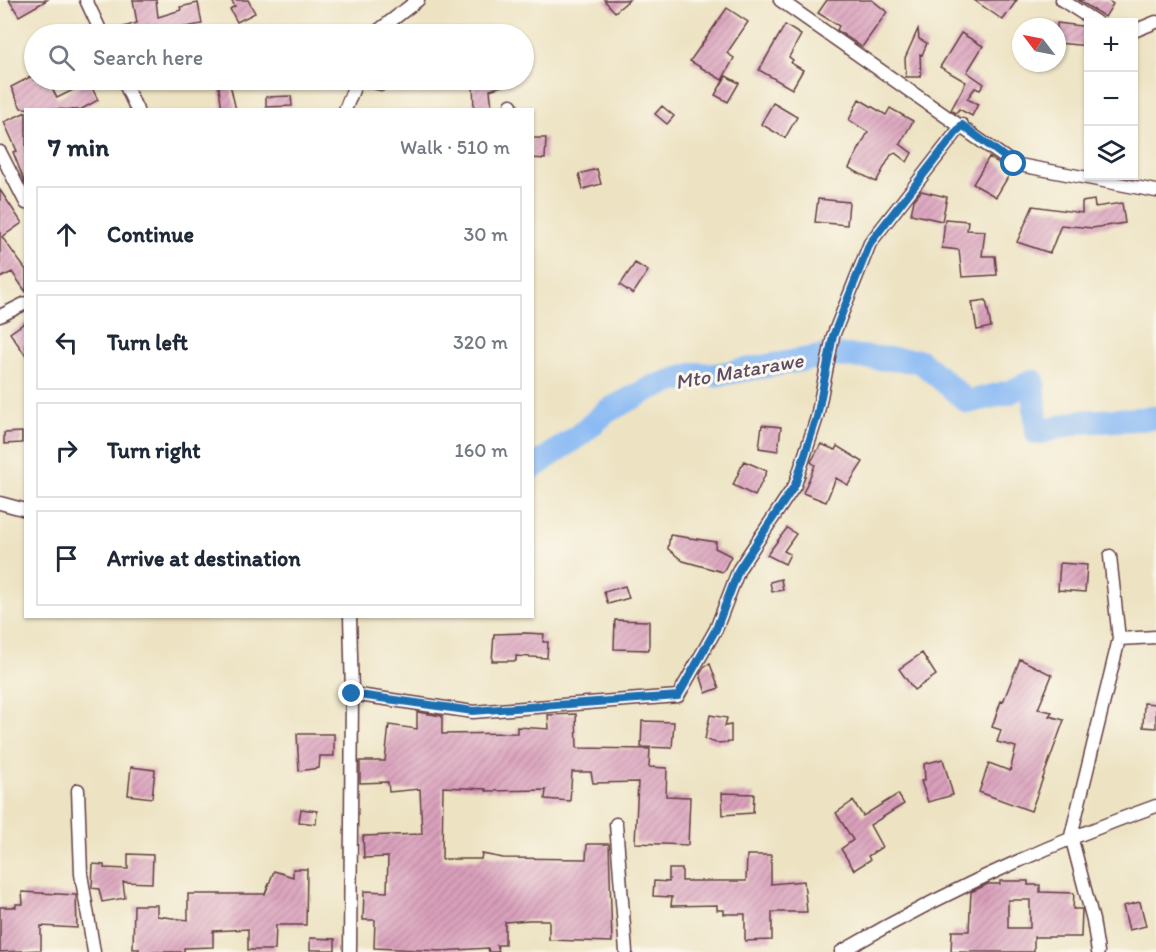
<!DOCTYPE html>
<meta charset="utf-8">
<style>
body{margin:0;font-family:Itim,sans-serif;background:#f6f6f7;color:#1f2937}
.controls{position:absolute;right:18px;top:18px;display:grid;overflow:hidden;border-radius:0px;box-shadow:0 2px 4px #0004}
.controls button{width:54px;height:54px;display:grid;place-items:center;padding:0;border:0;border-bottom:2px solid #e0e1e3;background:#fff;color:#1f2937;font:30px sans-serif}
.compass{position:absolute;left:1012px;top:18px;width:54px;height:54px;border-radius:50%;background:#fff;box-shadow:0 2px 4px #0004;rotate:302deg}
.stop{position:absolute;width:18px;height:18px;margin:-14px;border:4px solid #1f6fb2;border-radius:50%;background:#fff}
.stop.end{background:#1f6fb2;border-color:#fff;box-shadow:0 2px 6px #0008}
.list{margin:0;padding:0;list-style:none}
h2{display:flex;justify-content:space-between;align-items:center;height:78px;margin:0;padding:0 24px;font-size:26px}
h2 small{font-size:20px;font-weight:400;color:#747a83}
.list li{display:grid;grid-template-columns:39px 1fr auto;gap:18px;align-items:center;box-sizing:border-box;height:96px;margin:0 12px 12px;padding:0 12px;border:2px solid #e0e1e3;border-radius:0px}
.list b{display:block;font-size:22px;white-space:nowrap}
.list em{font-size:20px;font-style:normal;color:#747a83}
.icon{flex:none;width:33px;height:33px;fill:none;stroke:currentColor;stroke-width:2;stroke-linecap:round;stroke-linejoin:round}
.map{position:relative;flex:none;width:1156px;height:952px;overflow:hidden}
.search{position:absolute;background:#fff;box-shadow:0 2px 4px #0004;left:24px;top:24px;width:510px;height:66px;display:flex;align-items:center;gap:15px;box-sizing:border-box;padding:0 21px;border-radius:33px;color:#747a83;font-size:22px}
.panel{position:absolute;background:#fff;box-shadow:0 2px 4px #0004;left:24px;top:108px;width:510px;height:510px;border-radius:0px}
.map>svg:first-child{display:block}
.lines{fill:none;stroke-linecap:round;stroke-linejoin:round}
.river{stroke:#88b9f4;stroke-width:24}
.building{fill:url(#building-hatch);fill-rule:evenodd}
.street-casing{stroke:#623c42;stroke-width:15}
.street{stroke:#fff;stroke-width:12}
.route{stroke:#1f6fb2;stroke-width:8}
.labels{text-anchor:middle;stroke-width:6;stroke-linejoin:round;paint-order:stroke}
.water-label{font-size:21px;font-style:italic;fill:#5d4d67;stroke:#fbf7ec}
</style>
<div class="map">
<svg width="1156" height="952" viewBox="0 0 1156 952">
<defs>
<pattern id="building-hatch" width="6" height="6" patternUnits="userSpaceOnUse" patternTransform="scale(1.5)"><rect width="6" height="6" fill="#daa0bc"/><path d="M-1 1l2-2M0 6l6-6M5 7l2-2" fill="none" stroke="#b38299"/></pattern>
</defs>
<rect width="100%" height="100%" fill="#fbf7ec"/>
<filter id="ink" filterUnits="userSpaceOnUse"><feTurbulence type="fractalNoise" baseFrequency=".0167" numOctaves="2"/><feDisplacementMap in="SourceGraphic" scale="12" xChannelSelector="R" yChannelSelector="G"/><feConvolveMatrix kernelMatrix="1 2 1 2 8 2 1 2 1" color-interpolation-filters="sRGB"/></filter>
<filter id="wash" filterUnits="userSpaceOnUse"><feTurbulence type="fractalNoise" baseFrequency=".008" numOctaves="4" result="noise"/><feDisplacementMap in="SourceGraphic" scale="24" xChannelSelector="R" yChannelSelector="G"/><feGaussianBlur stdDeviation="1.35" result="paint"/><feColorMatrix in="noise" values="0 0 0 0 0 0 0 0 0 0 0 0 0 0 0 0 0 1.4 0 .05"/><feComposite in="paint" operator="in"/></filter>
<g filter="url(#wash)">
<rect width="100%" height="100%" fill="#ede3c3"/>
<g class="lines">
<path class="river" d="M532,468L581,434L607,411L653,387L695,374L715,375L831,355L920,361L968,402L1010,392L1033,381L1037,433L1079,422L1156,418"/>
</g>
<g id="blocks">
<path class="building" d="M9,0H47L19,16Z
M133,0H156L158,17L181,10L180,7L198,3L202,24L170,30L172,34H110V31L137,23Z
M231,0H248L255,13L237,22L230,9L235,6Z
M604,0H629L615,12Z
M827,0H872L887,12L862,47L837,30L839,26L818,13Z
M974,0H1017L1003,20Z
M1078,0H1107L1113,4L1105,17Z
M727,8L748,22L727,53L734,58L722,80L690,61Z
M1057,23L1089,27V46L1057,43Z
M785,25L801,35L789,57L793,60L791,63L803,70L792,89L759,70Z
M918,29L919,39L927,43L922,55L920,54L921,77H906L905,58Z
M961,33L983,46L967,72L984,84L980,90L975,88L967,99L978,104L972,116L959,109L956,113L951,110L966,82L940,67Z
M34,75V80H48L57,98L89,82L98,100L80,110L21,108L11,87Z
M726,76L739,83L728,102L715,95Z
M218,80H229L236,110H222Z
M365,80H385L383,91L363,87Z
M480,80H515L516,81L490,90L492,108L474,110L473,82Z
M291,96L292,106L266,107V97Z
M859,99L886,115L890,108L913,121L900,144L912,153L907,162L895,153L891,155L876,182L849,168L868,132L849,120Z
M773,103L797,117L785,138L761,124Z
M662,106L674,116L667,124L655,114Z
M26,112V183H25L13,152L17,151L4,122Z
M532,138H546L545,159L532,158Z
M989,157L1011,172L996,197L973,184Z
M597,169L601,184L583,189L579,174Z
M0,190L22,223L2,237L26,270V292L12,272L0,278Z
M921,191L947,197L942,221L911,214L914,200Z
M818,199L849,202L847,225L815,222Z
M1094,200L1095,207L1122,203L1125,223L1092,228L1061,225L1050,253L1017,242L1033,206L1082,213V202Z
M945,219L968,221L967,230L985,231L982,256H995L997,275L962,277L959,250L942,248Z
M635,263L648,271L633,294L620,285Z
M986,300L991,327L977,330L972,302Z
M26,322V356L10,333Z
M762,425L781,427L778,451L759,448Z
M22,432V443L4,444V433Z
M821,444L835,450L837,446L863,462L848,485L836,478L826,502L803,493L815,465L811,462Z
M744,461L767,471L755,496L733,485Z
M787,528L796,534L784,551L790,554L785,564L767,555Z
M670,535L716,542L715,548L731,556L723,572L683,561L668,549Z
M1060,563L1087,565L1085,592L1058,590Z
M781,579L783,590L772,592L770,582Z
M625,586L629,598L608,604L604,592Z
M615,620L649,621V650L614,649Z
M525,633L544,634L543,642H548L547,658L516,656V661H492L494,634Z
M922,653L936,675L914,690L899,669Z
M1020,659L1052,675L1038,709L1052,712L1049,716L1064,720L1031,811L979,792L989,763L1010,771L1016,747L997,742L1001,730L992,727L1001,701L1003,702Z
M710,664L719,688L706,693L700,674L705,666Z
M1144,703L1156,704V728L1143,727Z
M417,712L442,716V734L517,733V727L549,729L548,715L576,714L577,748L650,749L649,767L667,768L666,796L690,797L688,845L635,843L638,782L593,783L591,772H572L570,801L545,799L546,790L486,791V789L443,787L442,859H481L482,854L503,858L586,859L587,844H609L612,942L549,940V920H529L505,922V945H497L499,952H489L488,948L441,951L374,948L375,920H363L364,891L387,892L388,857L364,858L363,836L422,834L420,789L389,792L388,782L360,783V761H385L389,725L417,729Z
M710,715L727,718L725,726L731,725V742L716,743L705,739Z
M642,721L674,722L672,748L641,747Z
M297,734H334V756H320L319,768L299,771Z
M943,759L953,795L928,802L921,781L925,780L924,764Z
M131,767L155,770L152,798L128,795Z
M722,793L754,794L753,813L723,815Z
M898,794L904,804L870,825L882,847L868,856L870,860L854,870L841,849L853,840L836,813L853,801L863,816Z
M301,809L317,811L316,824L299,822Z
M128,854L153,855L152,883L123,882L125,898L102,902L99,889L92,888L93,864L104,865V868L128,869Z
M747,855H771V884L804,881L807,912H772V940L745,941V914H724V910H717V905L671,906L672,897L653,896L654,881L669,882V869H682V881H746Z
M293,869H307L306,925H276L275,950H248V929L213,931V947L184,948V952H139V949H133L134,905H157V916L188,920V894H265L274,871L293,877Z
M1000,881H1028V885H1040V892L1074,893L1073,909H1082L1081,937H1034V952H951L952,931H969L971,892L988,884H1000ZM1008,900H1030V928H1008Z
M22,892L76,895L77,928L41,926V950L0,952V907H16V904H23Z
M1140,902L1146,926L1129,930L1123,906Z
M310,938L335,939V950H310Z"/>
</g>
</g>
<g filter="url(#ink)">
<use href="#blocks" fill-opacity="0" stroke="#623c42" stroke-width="1.5"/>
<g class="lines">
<defs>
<path id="street" d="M86,0L102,34
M780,0L1014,164L1156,191
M1062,0L1096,22
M1134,31L1156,22
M374,34L418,0
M123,80L137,110
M345,110L357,80
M510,110L511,105
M0,152L26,203
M0,316L26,303
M0,503L26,510
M1119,639L1156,637
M352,694L473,712L678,696L716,629L739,569L795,485L817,417L833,336L870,243L962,125
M78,790L81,874L94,952
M616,824L626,952
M350,952L352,694L350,616
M841,952C942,893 1046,845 1156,806
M1098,952L1093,920L1071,836L1119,639L1110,556"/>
</defs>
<use href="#street" class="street-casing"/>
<use href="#street" class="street"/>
</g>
</g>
<g class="lines" filter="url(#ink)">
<path class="route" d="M352,694L473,711L678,696L716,629L739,569L795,485L817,417L833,336L870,243L962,125L1014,164"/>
</g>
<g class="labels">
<g class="water-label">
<text transform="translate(739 371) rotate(-10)" y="7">Mto Matarawe</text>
</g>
</g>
</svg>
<div class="controls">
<button>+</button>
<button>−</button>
<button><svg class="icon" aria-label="layers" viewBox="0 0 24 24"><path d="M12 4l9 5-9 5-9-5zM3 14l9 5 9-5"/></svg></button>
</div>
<svg class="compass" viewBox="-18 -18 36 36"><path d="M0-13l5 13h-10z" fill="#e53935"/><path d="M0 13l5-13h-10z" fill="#747a83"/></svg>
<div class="stop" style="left:1014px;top:164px"></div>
<div class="stop end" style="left:352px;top:694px"></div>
<div class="search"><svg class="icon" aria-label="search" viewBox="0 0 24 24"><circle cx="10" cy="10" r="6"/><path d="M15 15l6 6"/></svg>Search here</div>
<section class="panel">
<h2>7 min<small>Walk · 510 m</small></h2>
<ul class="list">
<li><svg class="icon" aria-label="ahead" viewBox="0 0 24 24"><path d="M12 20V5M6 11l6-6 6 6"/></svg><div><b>Continue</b></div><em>30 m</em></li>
<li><svg class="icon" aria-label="left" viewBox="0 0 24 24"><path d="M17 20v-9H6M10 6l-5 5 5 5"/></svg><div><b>Turn left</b></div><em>320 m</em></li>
<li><svg class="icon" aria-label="right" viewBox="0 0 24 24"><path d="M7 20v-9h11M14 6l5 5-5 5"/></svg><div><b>Turn right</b></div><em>160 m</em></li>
<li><svg class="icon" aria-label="arrive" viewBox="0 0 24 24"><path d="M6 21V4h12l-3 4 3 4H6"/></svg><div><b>Arrive at destination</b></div></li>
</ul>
</section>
</div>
